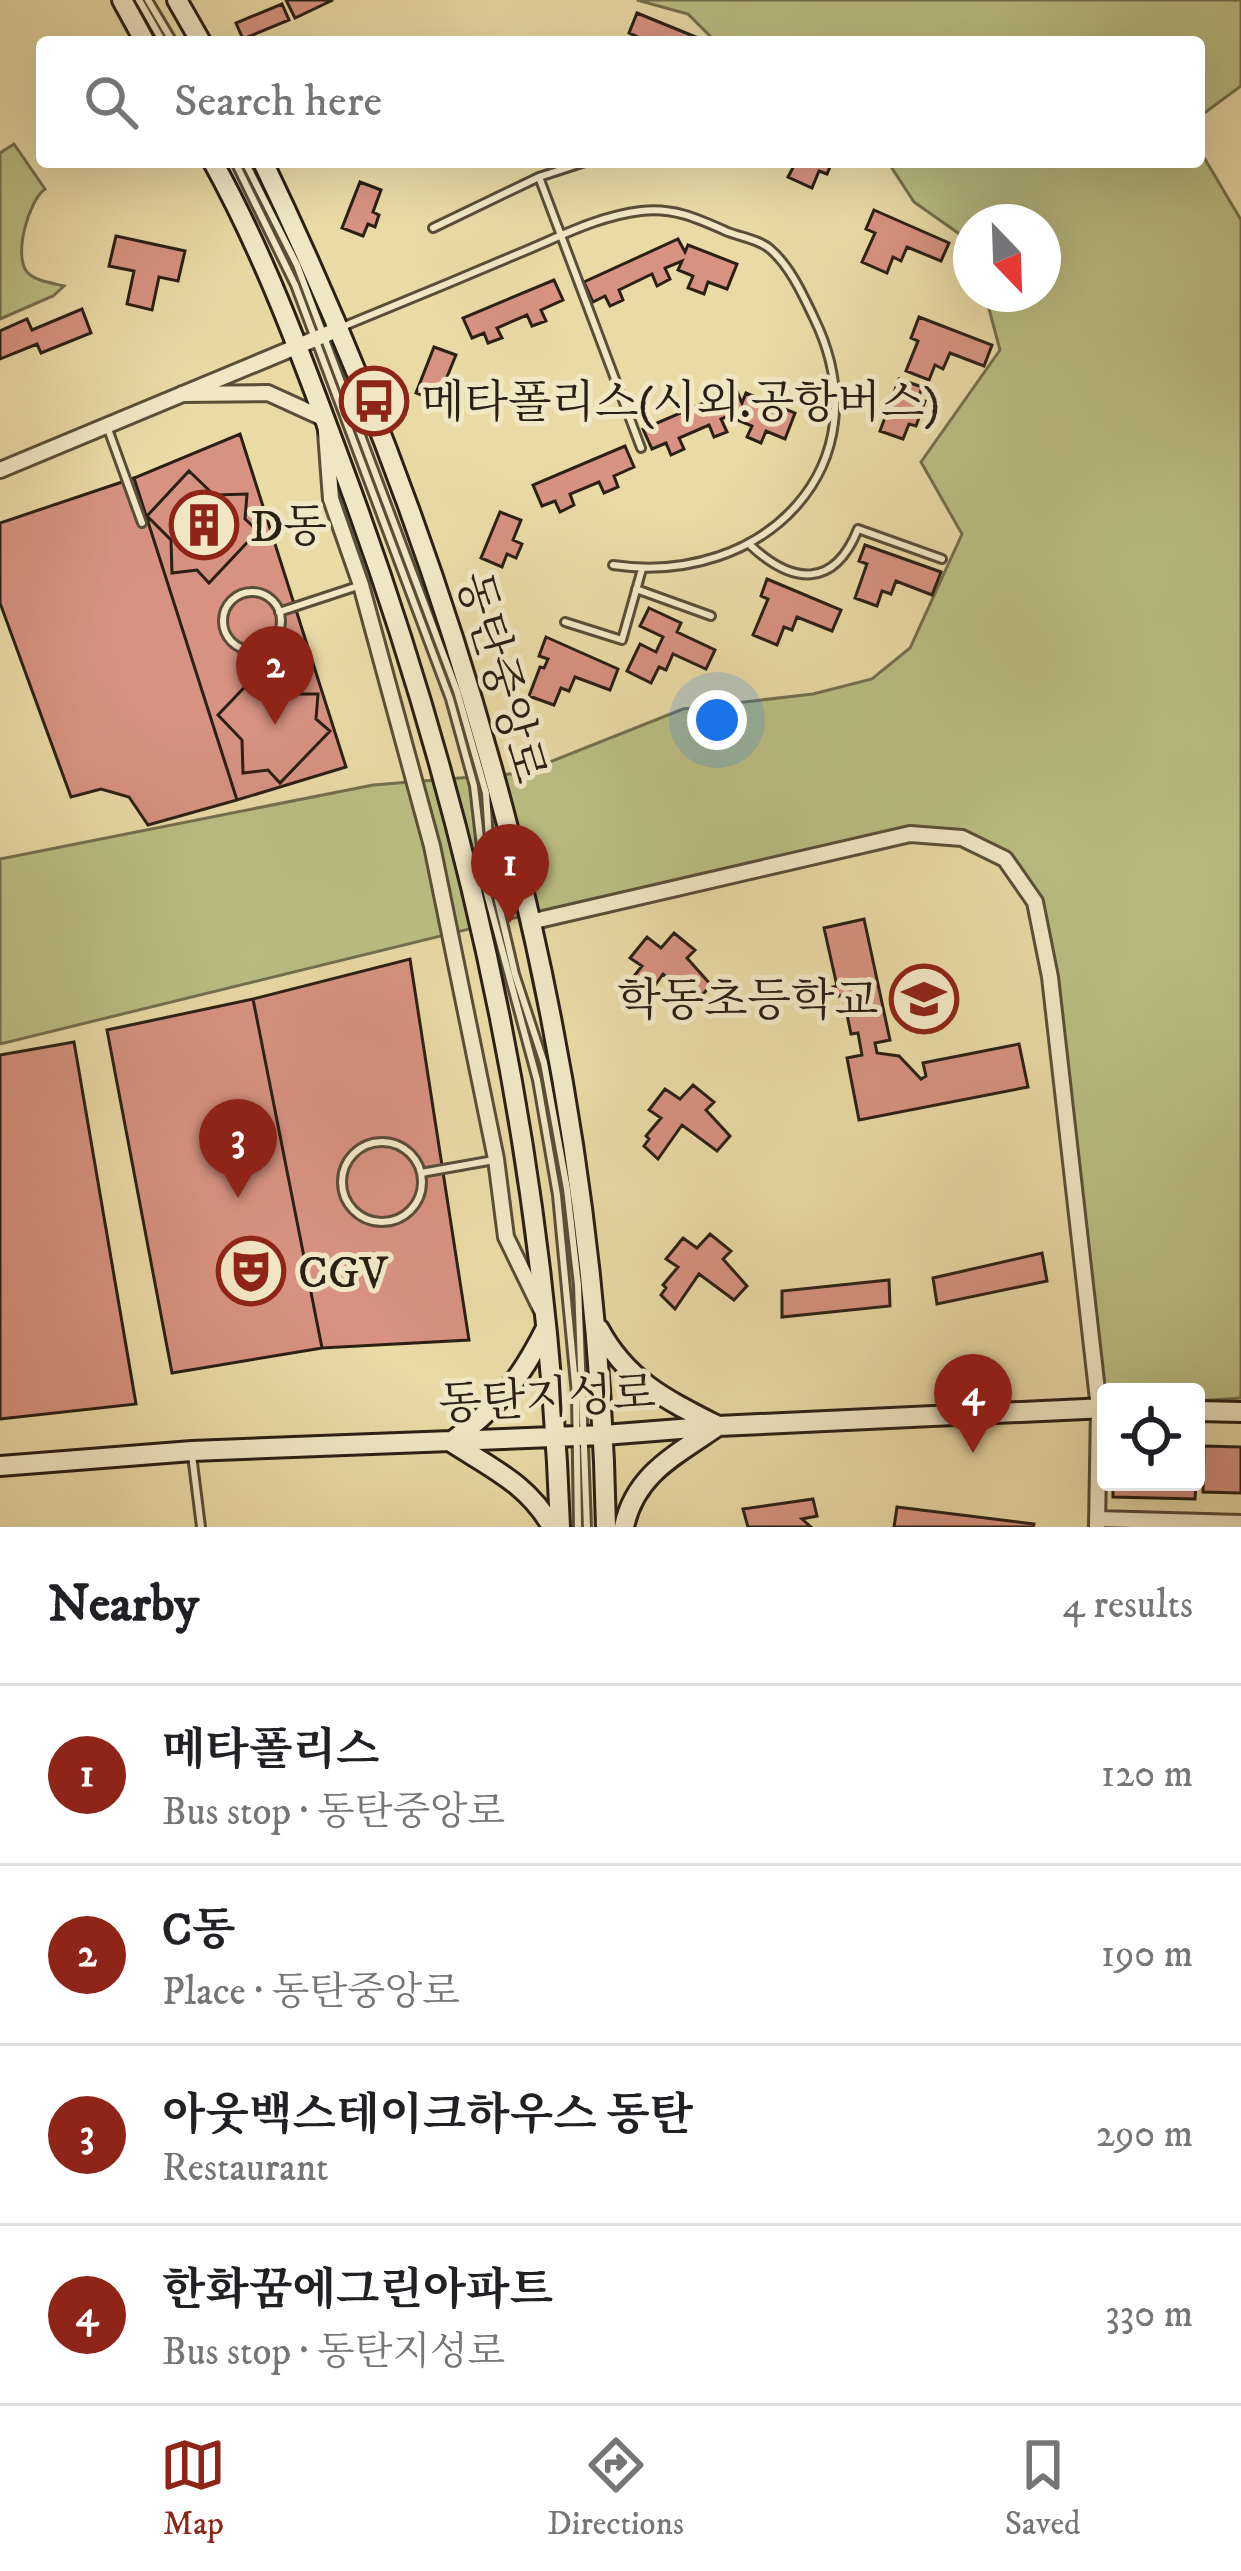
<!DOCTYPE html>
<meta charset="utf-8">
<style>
body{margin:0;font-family:"IM FELL DW Pica","Noto Serif KR",serif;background:#f2f2f2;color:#202124}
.controls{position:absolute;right:36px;bottom:36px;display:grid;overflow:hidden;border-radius:12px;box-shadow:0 12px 48px #0002}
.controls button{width:108px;height:108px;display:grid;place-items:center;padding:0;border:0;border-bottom:3px solid #e0e0e0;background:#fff;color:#202124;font:60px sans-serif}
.compass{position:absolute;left:953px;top:204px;width:108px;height:108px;border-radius:50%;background:#fff;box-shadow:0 12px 48px #0002;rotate:157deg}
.you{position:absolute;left:717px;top:720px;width:42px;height:42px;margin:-30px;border:9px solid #fff;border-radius:50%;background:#1a73e8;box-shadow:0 0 0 18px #1a73e833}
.badge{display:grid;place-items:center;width:78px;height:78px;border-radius:50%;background:#8f2418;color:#fff;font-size:39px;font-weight:700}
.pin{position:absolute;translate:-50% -99px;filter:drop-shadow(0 3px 6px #0008)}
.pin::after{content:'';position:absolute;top:63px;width:42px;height:36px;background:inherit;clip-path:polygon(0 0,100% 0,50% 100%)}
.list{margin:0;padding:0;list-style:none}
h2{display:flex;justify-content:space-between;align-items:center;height:156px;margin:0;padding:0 48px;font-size:51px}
h2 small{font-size:39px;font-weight:400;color:#757577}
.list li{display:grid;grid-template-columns:78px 1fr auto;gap:36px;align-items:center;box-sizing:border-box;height:180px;padding:0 48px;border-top:3px solid #e0e0e0}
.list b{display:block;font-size:45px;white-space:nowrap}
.list p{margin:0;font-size:39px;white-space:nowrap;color:#757577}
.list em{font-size:39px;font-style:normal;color:#757577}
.icon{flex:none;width:66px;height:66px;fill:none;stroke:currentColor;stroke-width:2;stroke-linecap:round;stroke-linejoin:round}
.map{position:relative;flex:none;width:1241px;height:1527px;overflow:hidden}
.search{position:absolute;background:#fff;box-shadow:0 12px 48px #0002;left:36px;right:36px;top:36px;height:132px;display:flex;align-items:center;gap:30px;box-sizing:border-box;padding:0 42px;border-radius:12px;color:#757577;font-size:45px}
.sheet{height:876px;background:#fff}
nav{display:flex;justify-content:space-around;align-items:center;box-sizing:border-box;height:168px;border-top:3px solid #e0e0e0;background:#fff;font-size:33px;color:#757577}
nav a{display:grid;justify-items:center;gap:6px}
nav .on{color:#8f2418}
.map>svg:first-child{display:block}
.green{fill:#bbbe83;stroke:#736f4c;stroke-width:3}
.building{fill:#d79281;stroke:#2b2014;stroke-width:3}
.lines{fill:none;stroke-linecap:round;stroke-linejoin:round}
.lane-casing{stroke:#5a4e38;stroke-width:12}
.street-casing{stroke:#5a4e38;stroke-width:20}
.secondary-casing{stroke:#2b2014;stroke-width:24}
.lane{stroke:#f1e7c5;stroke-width:6}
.street{stroke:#f1e7c5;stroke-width:14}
.secondary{stroke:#f1e7c5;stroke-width:18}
.labels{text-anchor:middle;stroke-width:10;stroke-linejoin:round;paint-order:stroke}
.poi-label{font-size:45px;fill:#2b2014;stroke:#f1e7c5;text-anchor:start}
.street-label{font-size:45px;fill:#2b2014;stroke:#f1e7c5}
</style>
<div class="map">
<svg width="1241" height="1527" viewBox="0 0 1241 1527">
<rect width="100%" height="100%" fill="#e9daa6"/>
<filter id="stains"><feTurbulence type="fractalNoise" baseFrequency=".00167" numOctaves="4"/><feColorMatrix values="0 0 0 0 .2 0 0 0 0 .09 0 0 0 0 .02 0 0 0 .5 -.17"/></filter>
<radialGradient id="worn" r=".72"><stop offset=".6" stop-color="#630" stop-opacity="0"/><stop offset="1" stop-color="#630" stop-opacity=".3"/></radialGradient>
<path class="green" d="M637,0H1241V86L1199,117V42H716L688,14Z
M14,144L45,189C29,200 13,255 27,272C35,281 52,283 64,286L53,296L0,319V153Z
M1199,149L1241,220V1398L1196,1401V1392H1106V1407L1099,1408L1035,902L1005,859L962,838L909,834L551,909L0,1044V859L373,785L522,773L683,709L813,694L872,679L910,648L962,534L921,462L1000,350L985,294H1043V222H971V242L914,202L888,162H1199Z"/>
<path class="building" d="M286,0H333L295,18Z
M282,4L289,20L243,39L236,23Z
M637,13L708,42H634L636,36L629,33Z
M796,162H832L827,174L819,171L812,188L788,177Z
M360,182L381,190L373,212L379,215L375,227L368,224L363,236L342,228Z
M874,210L949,243L941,261L907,247L901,261L893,257L887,273L862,262L875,233L866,229Z
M116,236L185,251L178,281L159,277L152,310L127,304L134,271L109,266Z
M678,239L685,252L688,245L737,264L727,289L708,282L704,294L688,288L693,276L678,270L682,261L665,268L670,279L657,286L652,274L619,290L623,300L610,306L605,296L593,302L584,282Z
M554,280L563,300L541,310L546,321L532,326L527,315L497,328L502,338L488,343L484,333L472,338L463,318Z
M82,309L91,333L41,353L37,344L0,359V331L27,319L32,330Z
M919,317L992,345L984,366L950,353L943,369L935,365L929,380L906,371L918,341L911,338Z
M434,347L456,355L447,377L454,380L449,392L442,390L437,401L416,393Z
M899,379L922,387L918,399L925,401L916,426L909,424L903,439L880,431Z
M736,389L742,403L746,393L795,413L785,439L766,431L761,443L747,437L752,426L735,419L738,412L721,419L727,432L714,437L709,425L679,438L684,449L671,455L666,443L652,449L643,429Z
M240,434L346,767L237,800L134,478Z
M625,446L634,467L614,476L618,487L604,493L599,482L570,494L574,505L560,512L555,501L542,506L533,485Z
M189,471L214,495L247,494L245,519L258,531L209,583L197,570L172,573L171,540L147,516Z
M134,478L237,800L148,825L129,797L101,789L71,797L0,603V523Z
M500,512L521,520L513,540L522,544L516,558L507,554L502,567L481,558Z
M865,545L941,572L932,595L896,581L891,594L882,591L877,606L855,598L867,564L859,561Z
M767,579L841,610L832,631L797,617L792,630L784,627L777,645L753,635L768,599L761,596Z
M649,608L681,623L677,632L715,650L706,669L673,654L666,670L659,667L651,683L627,671L640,644L656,652L663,637L640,626Z
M546,637L618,669L610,690L575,677L569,691L561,688L554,705L529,696L540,667L544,668L548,659L539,656Z
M260,671L285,694H318L316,719L330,731L280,783L268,770L243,773L242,740L218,715Z
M864,919L890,1040L875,1043L877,1053L899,1056L921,1079L926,1076L923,1063L1019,1044L1028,1087L859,1120L847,1058L862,1055L858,1033L851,1034L843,995L835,997L833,987L837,986L824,928Z
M674,933L695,950L687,958L711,985L698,1000L663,974L639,1008L625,995L630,987L627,985L642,966L630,958L647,937L661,948Z
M410,959L469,1340L322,1348L253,999Z
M253,999L322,1348L172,1373L107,1030Z
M74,1042L136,1404L0,1419V1055Z
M693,1085L714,1102L706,1110L730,1136L717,1151L682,1125L658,1159L644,1146L649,1139L646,1136L661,1118L649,1110L665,1089L680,1099Z
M710,1234L731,1251L723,1259L747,1286L734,1300L699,1274L675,1309L661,1295L666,1288L663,1285L678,1267L666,1259L683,1238L697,1248Z
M1042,1253L1047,1281L937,1304L933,1278Z
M889,1280L890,1306L782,1317V1291Z
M1204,1446L1241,1447V1493L1203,1492Z
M1113,1482H1196L1195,1499L1113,1497Z
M813,1499L817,1516L802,1519L811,1527H748L743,1509Z
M897,1507L1034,1524L1033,1527H894Z"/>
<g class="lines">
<defs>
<path id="lane" d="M139,0L163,42
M148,0L173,42
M235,162L295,285L450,699L474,786L486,890L537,1080L557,1195L576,1394L578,1527
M245,162L297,265L457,691L486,793L491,871L515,974L544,1063L567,1189L578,1285L587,1527
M539,177L585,162
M433,228L539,177L641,448
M342,327C401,303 461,278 520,253C559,237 598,216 641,211C674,207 699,219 728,232C741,237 760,240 770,249C790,266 803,295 814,318C886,466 763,587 613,565
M108,429L142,523
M749,544C792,585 834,589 858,529L942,559
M636,589L711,616
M223 621a29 29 0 1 1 58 0a29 29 0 1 1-58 0Z
M279,612L361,585
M565,622L622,640L642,569
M342 1182a40 40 0 1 1 80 0a40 40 0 1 1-80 0Z
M421,1173L494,1160
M192,1455L201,1527"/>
<path id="street" d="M182,394L268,393L325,419L331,499L361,585L432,846L496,1159L506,1237L541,1309
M0,470L339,329
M530,922L910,834L962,838L1005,859L1035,902L1050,977L1099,1408L1097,1527
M1097,1519L1241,1523"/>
<path id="secondary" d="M122,0L145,42
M177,0L201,42
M213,162C266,258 303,360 341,463C468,804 547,1163 560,1527
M263,162C467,587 597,1054 606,1527
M546,1328C520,1380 498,1407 451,1442C491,1468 528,1484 552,1527
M599,1329C627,1381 667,1400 718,1426C676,1455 635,1474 624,1527
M1196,1411L1241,1412
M0,1466L192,1451L604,1435L718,1426L1106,1408"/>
</defs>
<use href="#lane" class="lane-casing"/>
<use href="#street" class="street-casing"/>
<use href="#secondary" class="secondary-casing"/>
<use href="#lane" class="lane"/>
<use href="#street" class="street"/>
<use href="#secondary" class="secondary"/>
</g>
<defs>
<symbol id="bus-ring" viewBox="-11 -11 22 22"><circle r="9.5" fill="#f1e7c5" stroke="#8f2418" stroke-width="1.5"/><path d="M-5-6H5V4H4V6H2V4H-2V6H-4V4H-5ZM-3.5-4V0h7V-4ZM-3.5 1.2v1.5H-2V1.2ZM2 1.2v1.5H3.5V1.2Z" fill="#8f2418"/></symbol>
<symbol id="building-ring" viewBox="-11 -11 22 22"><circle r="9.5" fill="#f1e7c5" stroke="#8f2418" stroke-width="1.5"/><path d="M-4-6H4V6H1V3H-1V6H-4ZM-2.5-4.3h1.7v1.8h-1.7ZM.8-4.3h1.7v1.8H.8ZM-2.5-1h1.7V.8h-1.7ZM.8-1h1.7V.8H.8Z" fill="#8f2418"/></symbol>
<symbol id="school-ring" viewBox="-11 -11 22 22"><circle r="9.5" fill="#f1e7c5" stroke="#8f2418" stroke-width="1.5"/><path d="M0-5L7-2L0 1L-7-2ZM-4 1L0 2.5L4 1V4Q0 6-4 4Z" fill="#8f2418"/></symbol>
<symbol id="theatre-ring" viewBox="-11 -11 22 22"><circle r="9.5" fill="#f1e7c5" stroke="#8f2418" stroke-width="1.5"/><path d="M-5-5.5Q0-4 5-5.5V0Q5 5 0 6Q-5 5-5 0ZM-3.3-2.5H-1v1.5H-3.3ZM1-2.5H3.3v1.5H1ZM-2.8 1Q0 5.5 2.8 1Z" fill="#8f2418"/></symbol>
</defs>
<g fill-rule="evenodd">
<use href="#bus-ring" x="336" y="363" width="76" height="76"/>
<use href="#building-ring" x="166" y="487" width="76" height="76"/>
<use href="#school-ring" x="886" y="961" width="76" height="76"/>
<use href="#theatre-ring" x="213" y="1233" width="76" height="76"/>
</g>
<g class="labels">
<g class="poi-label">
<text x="421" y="417">메타폴리스(시외.공항버스)</text>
<text x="250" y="541">D동</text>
<text x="878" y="1015" text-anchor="end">학동초등학교</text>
<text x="298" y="1287">CGV</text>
</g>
<g class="street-label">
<text transform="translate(503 677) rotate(74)" y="16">동탄중앙로</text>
<text transform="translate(547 1397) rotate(-3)" y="16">동탄지성로</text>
</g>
</g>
<rect width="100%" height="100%" filter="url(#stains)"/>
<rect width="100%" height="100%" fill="url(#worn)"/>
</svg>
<div class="controls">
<button><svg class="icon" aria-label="locate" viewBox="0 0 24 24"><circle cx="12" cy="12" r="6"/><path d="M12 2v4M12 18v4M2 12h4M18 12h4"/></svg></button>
</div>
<svg class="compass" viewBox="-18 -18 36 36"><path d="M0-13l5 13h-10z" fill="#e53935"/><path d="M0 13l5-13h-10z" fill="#757577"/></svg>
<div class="you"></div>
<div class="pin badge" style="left:510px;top:923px">1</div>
<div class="pin badge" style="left:275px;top:725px">2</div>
<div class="pin badge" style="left:238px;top:1198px">3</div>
<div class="pin badge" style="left:973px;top:1453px">4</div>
<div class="search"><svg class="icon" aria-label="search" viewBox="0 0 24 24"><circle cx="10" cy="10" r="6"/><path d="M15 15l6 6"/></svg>Search here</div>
</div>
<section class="sheet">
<h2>Nearby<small>4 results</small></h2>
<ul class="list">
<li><span class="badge">1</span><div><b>메타폴리스</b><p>Bus stop · 동탄중앙로</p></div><em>120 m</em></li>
<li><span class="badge">2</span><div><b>C동</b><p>Place · 동탄중앙로</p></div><em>190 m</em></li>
<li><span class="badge">3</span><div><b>아웃백스테이크하우스 동탄</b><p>Restaurant</p></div><em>290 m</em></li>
<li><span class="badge">4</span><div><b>한화꿈에그린아파트</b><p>Bus stop · 동탄지성로</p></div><em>330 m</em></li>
</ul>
</section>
<nav>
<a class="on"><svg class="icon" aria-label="map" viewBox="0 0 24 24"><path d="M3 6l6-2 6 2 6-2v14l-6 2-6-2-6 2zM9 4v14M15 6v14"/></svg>Map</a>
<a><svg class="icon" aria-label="directions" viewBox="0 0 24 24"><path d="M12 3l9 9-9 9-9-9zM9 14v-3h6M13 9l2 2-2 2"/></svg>Directions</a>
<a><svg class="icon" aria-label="saved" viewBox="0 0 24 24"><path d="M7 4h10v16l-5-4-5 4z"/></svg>Saved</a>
</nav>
